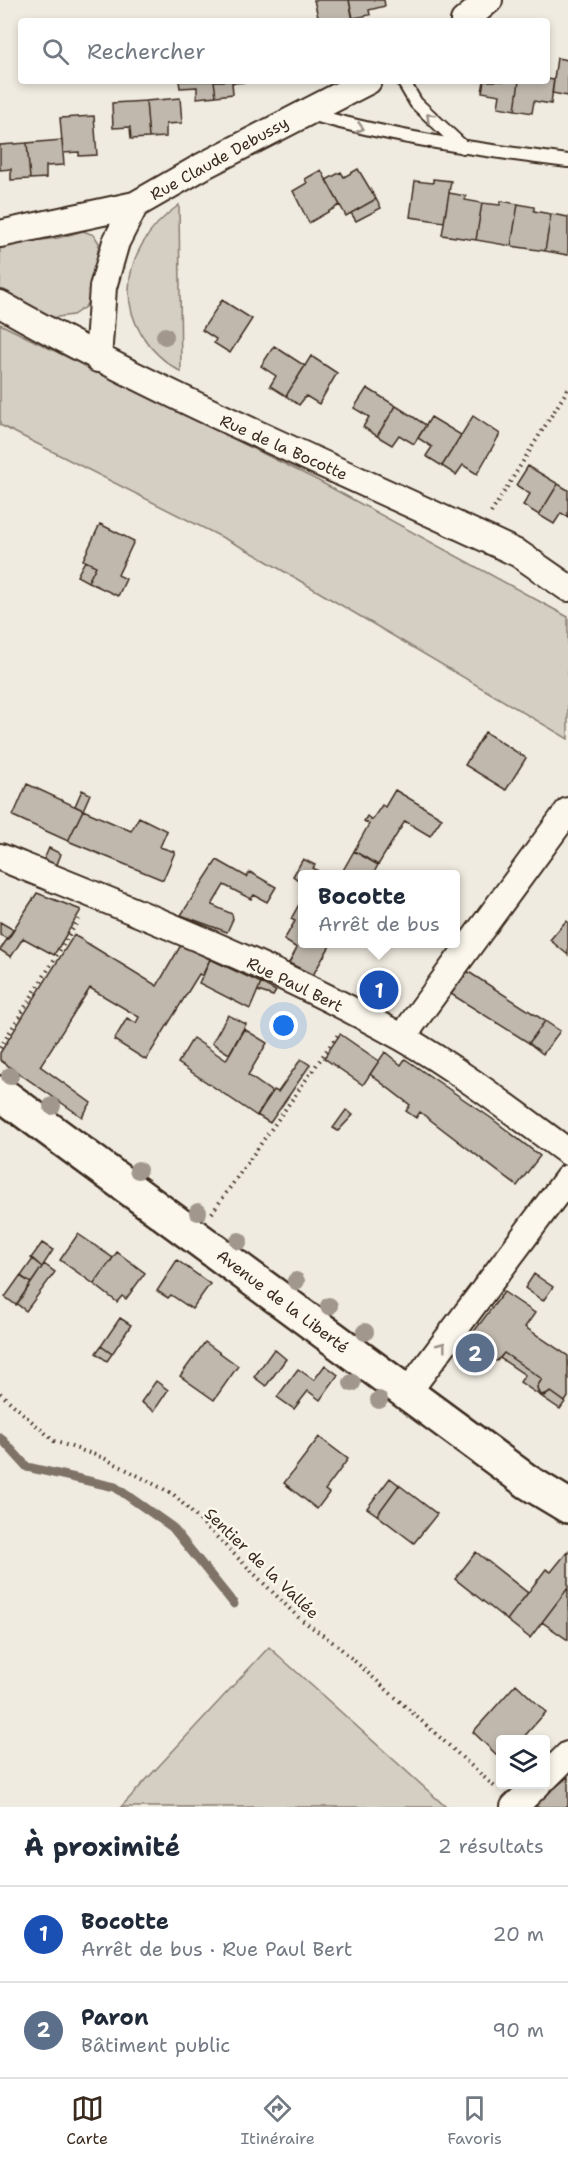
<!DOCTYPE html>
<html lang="fr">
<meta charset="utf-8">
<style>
body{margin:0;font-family:"Shantell Sans",sans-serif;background:#f2f2f3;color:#1f2937}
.controls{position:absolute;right:18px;bottom:18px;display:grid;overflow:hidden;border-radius:6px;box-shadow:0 3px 9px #0003}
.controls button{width:54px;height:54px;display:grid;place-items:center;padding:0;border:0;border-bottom:2px solid #e0e1e3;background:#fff;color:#1f2937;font:30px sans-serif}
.you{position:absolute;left:284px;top:1026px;width:21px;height:21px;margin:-15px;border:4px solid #fff;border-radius:50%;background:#1a73e8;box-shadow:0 0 0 9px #1a73e833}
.badge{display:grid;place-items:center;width:39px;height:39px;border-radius:50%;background:#3b2a1e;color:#fff;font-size:20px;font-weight:700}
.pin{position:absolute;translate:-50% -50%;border:3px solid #fff;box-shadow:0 2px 6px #0006}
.popup{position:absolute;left:298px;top:870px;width:162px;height:78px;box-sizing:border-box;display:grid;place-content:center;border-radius:6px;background:#fff;filter:drop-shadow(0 2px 4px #0005);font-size:20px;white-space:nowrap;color:#747a83}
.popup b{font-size:22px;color:#1f2937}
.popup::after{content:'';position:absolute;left:50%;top:100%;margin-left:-12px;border:12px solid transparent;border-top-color:#fff}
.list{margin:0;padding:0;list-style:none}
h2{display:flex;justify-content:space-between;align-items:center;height:78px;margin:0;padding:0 24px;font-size:26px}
h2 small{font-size:20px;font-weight:400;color:#747a83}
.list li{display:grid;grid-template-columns:39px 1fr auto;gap:18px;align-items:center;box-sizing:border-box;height:96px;padding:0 24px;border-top:2px solid #e0e1e3}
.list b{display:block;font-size:22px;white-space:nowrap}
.list p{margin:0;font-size:20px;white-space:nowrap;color:#747a83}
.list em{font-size:20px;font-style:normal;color:#747a83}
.icon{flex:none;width:33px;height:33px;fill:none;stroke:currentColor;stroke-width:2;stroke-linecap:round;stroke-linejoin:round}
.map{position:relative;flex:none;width:568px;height:1807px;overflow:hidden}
.search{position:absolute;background:#fff;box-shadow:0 3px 9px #0003;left:18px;right:18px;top:18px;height:66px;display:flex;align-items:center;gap:15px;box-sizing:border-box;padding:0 21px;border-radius:6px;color:#747a83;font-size:22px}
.sheet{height:270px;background:#fff}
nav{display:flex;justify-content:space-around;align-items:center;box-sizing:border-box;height:84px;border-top:2px solid #e0e1e3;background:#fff;font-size:16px;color:#747a83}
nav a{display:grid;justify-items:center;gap:3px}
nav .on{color:#3b2a1e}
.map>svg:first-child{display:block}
.green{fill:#d5cec3;stroke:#887c70;stroke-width:1.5}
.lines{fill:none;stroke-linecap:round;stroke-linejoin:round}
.stream{stroke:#7f7367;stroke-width:9}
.building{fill:#c0b8ad;stroke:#3b2a1e;stroke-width:1.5}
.lane-casing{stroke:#3b2a1e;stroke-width:16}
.street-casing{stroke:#3b2a1e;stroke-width:30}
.secondary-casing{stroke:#3b2a1e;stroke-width:38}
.path{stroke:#3b2a1e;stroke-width:4;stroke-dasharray:1.5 4.5;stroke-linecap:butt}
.lane{stroke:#fbf7ec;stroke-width:12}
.street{stroke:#fbf7ec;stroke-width:26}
.secondary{stroke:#fbf7ec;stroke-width:33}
.tree{fill:#a2978c}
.oneway{stroke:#9b9085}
.labels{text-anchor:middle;stroke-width:5;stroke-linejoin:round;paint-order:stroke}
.street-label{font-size:16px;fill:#3b2a1e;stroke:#fbf7ec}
</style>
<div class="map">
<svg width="568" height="1807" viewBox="0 0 568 1807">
<rect width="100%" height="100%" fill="#f0ebe0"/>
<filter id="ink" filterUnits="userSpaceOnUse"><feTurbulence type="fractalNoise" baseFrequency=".0167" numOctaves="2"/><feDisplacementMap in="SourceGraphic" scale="12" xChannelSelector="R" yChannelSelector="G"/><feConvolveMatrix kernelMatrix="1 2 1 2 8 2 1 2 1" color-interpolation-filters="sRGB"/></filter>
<g filter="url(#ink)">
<path class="green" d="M179,205L181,372C110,330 114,251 179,205Z
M83,231L94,235L99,243L91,296L85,307L73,315L50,318L0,290V245L58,238Z
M0,324L317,480L568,617V739L251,552L0,425Z
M269,1647L446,1807H121Z"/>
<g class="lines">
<path class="stream" d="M0,1437L27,1467L115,1487L172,1527L234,1604"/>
</g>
<path class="building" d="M314,0H349L353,21H319Z
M349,0H384L385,6L369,10L370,15L353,18Z
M557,58L568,60V96L552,93Z
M547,79L554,80L551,104L534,101L532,113L515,110L519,81H547Z
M179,81H214L216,96L197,98V87L180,88Z
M214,81H248V82L232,83L233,94L216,96Z
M484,81H519L515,110L498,107L500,95L482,92Z
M180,98L182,123L166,124V137L149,138L146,101Z
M146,101L149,138L131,139L130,127L113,128L112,103Z
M94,116L97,155L79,156V152L63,153L60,118Z
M62,140L64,165L46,166V178L30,179L27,143Z
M27,143L30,179L11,180V169L0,170V145Z
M358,169L376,199L346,216L326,180L341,172L344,177Z
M321,170L340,205L309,223L293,191L307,183L305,179Z
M433,179L451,181L444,222L410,217L415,181L433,183Z
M449,193L466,196L465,200L482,203L476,240L442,235Z
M376,199L381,208L356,221L351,213Z
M501,201L518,204L511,246L476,240L482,203L500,205Z
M518,204L534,207V211L551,214L545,251L511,246Z
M551,214L568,217V255L545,251Z
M222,300L252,319L230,353L214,343L216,339L202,330Z
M274,346L305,366L286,396L270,386L276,376L261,366Z
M311,356L337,373L319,404L306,396L299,405L286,396Z
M367,388L396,406L377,436L363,427L369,417L354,408Z
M396,406L426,425L414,444L399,435L392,445L377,436Z
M473,416L500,434L477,474L463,465L456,475L442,466Z
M431,417L461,435L442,466L426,456L432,447L418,438Z
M528,466L558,484L539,515L523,505L530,494L516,485Z
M558,484L568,490V517L561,513L554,524L539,515Z
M100,524L134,541L118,575L126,579L118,596L88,582L96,566L83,560Z
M85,561L96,566L88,582L77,576Z
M485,732L526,758L506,790L465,765Z
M27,784L83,810L68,841L13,816Z
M82,790L90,794L83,810L75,806Z
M395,790L442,818L430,836L405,821L378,865L354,851L369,824L364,821L367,816L372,820L382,805L385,807Z
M83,810L131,831L139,817L167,831L160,847L175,852L163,880L68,841Z
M49,848L61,854L56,867L43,862Z
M354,851L378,865L373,874H341Z
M303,859L315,865L313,868L323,874H302V883L293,876Z
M217,860L247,877L250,872L276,887L267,902L254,895L251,899L224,885L212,905L232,914L233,919L227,932L181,915Z
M37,893L81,910L54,955L23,938L11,957L0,950Z
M302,899V944H331L313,975L289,963L297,948L284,940L295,921L291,919Z
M566,921L568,922V955L550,940Z
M0,922L14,930L8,939L0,935Z
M74,935L157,986L181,945L210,959L203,976L199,974L146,1060L114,1040L127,1018L136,1023L139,1017L90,988L40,1066L91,1103L82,1117L0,1060V1053Z
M210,959L261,983L250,1009L199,983Z
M467,971L545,1021L529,1043L451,994Z
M261,983L276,991L273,996L258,991Z
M228,1015L246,1024L229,1054L212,1043Z
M545,1021L560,1031L543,1054L529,1043Z
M244,1029L267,1043L248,1075L272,1092L257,1116L178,1063L193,1038L226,1060Z
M340,1034L379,1061L363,1085L324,1058Z
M385,1052L401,1065L405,1059L491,1118L540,1156L517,1186L420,1112L416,1118L406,1111L410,1105L370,1074Z
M301,1059L310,1065L270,1123L257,1115L274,1090L278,1092Z
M346,1110L353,1115L338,1131L333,1128Z
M78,1234L113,1258L94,1284L60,1260Z
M42,1243L53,1250L42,1267L31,1258Z
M117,1252L145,1273L126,1299L122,1296L117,1302L94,1284Z
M33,1259L42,1267L31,1283L21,1276Z
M177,1260L210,1284L192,1309L171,1295L168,1298L157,1291Z
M44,1264L55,1272L26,1311L17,1304Z
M534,1274L553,1287L543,1301L525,1288Z
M20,1276L31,1283L16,1305L5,1297Z
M504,1292L535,1313L525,1327L568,1356V1397L565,1402L551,1392L541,1395L537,1387L542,1379L504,1353L497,1361L490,1360L487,1356L488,1350L469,1338Z
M120,1318L131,1325L112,1354L101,1346Z
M472,1340L488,1350L489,1361L468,1347Z
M205,1342L238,1366L214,1400L180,1376Z
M101,1346L112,1354L107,1361L96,1353Z
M274,1349L286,1359L266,1386L254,1377Z
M504,1353L542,1379L537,1387L538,1392L544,1396L551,1392L565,1402L560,1409L520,1382L525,1375L500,1358Z
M325,1365L338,1375L320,1400L308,1391L294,1409L277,1397L298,1369L314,1380Z
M156,1381L168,1390L154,1411L141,1402Z
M319,1437L348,1459L325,1490L329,1493L317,1509L284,1483Z
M390,1478L399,1485L377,1515L367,1508Z
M399,1485L437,1514L414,1543L377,1515Z
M568,1551V1588L530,1638L507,1620L546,1569L551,1572Z
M476,1552L528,1593L507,1620L455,1579Z
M568,1588V1640L542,1622Z
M516,1684L546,1712L521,1740H500V1758L473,1732Z
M568,1777V1807H534L552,1790Z"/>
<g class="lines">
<defs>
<path id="lane" d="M403,81L416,103L463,147
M310,114C395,138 480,150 568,161"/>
<path id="street" d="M464,21L489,0
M0,234L135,205L203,166L368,81
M0,304C167,399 345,472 519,554L568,588
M98,359L103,287L116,242L135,205
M0,857C137,912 275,966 403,1038C459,1070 516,1114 568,1152
M405,1039L411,1025L568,811
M407,1393L568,1178
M546,1777L568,1755
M514,1807L538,1784"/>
<path id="secondary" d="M0,1093L528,1482L568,1506"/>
</defs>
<use href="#lane" class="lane-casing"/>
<use href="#street" class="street-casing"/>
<use href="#secondary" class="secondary-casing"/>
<path class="path" d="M491,513L568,389
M0,1048L79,919
M212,1213L339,1033
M0,1393L54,1441L104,1458L173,1494L299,1618L338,1646L495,1787"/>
<use href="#lane" class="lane"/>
<use href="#street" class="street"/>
<use href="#secondary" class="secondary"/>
</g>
<g class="tree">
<circle cx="165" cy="336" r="9"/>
<circle cx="10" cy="1076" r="9"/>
<circle cx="52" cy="1106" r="9"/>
<circle cx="138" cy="1170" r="9"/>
<circle cx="198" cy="1212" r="9"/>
<circle cx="239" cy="1241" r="9"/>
<circle cx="296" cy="1281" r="9"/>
<circle cx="329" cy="1306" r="9"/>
<circle cx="365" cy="1332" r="9"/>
<circle cx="352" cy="1383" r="9"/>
<circle cx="379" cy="1400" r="9"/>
</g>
<defs><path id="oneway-chevron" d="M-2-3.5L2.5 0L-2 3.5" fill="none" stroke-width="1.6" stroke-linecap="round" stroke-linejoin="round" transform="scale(1.5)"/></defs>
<g class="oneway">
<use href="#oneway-chevron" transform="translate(430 117) rotate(-137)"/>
<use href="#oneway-chevron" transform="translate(360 128) rotate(15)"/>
<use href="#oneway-chevron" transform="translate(442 1346) rotate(-53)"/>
</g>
</g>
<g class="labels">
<g class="street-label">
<text transform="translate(219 158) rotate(-29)" y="6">Rue Claude Debussy</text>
<text transform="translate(284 447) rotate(24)" y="6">Rue de la Bocotte</text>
<text transform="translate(295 984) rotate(26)" y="6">Rue Paul Bert</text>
<text transform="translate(283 1301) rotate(37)" y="6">Avenue de la Liberté</text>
<text transform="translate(262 1563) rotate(44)" y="6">Sentier de la Vallée</text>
</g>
</g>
</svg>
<div class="controls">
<button><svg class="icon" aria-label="layers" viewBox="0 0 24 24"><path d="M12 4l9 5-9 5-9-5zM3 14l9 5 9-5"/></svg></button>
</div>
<div class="you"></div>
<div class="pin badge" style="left:379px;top:990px;background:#1a4fb4">1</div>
<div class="popup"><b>Bocotte</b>Arrêt de bus</div>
<div class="pin badge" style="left:475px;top:1353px;background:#5c6f8a">2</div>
<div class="search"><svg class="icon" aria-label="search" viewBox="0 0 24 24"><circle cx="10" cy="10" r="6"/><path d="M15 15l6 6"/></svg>Rechercher</div>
</div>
<section class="sheet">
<h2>À proximité<small>2 résultats</small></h2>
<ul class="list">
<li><span class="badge" style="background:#1a4fb4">1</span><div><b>Bocotte</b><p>Arrêt de bus · Rue Paul Bert</p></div><em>20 m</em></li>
<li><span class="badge" style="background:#5c6f8a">2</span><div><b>Paron</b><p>Bâtiment public</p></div><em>90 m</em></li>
</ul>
</section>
<nav>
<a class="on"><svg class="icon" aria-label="map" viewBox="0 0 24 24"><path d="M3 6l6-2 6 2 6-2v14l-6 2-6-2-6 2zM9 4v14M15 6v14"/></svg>Carte</a>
<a><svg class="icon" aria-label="directions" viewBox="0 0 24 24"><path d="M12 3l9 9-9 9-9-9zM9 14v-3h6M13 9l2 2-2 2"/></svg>Itinéraire</a>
<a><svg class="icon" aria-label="saved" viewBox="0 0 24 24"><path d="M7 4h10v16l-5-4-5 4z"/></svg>Favoris</a>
</nav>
